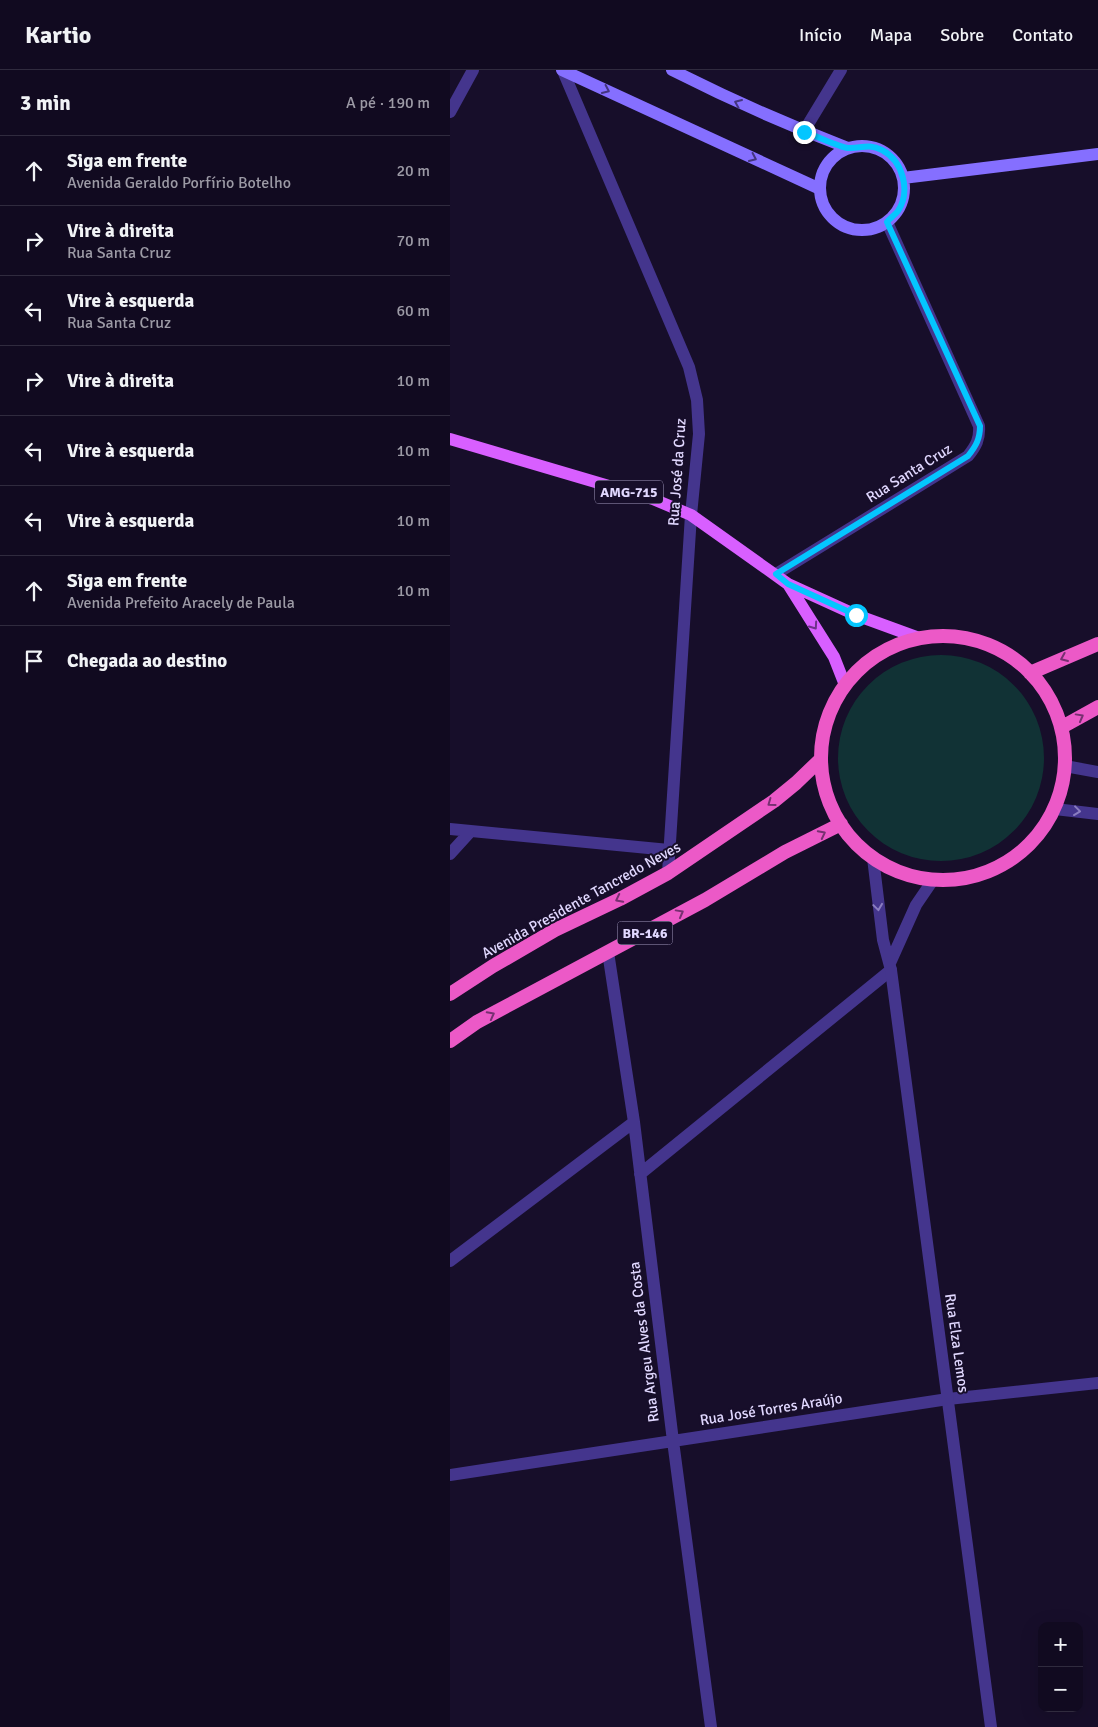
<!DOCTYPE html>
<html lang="pt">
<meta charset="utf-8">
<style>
body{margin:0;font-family:Signika,sans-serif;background:#1e182d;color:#f1f3f6}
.controls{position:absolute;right:15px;bottom:15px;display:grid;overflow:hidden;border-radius:10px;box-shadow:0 5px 20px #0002}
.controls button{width:45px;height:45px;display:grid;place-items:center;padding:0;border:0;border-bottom:1px solid #302b3e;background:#110a20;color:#f1f3f6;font:25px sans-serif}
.stop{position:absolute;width:15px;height:15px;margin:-11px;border:4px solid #04c6ff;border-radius:50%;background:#fff}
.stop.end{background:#04c6ff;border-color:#fff;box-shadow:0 1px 5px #0008}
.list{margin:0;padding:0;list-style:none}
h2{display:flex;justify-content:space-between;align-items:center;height:65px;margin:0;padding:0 20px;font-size:21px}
h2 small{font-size:16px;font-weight:400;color:#9c9aa5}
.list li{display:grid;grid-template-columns:32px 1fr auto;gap:15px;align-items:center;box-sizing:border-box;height:70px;padding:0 20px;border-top:1px solid #302b3e}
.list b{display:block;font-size:19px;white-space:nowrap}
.list p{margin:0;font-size:16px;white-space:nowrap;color:#9c9aa5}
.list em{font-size:16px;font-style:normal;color:#9c9aa5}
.icon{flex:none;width:28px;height:28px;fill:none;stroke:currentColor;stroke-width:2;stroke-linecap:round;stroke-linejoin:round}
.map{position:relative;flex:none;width:648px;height:1657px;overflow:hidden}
header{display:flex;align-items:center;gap:30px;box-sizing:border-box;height:70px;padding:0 25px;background:#110a20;border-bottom:1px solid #302b3e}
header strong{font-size:24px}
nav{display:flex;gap:28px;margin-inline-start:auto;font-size:18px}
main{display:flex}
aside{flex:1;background:#110a20}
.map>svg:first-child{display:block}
.green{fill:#113235}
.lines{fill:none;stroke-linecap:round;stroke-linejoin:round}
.service{stroke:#44358d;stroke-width:12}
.minor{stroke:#44358d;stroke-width:12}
.tertiary{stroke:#44358d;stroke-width:12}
.secondary{stroke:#856fff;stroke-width:12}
.primary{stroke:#d85fff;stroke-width:12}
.trunk{stroke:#ec59c7;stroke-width:14}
.oneway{stroke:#43357f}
.oneway2{stroke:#6e328a}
.oneway3{stroke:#773071}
.oneway4{stroke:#8b7ec0}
.route{stroke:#04c6ff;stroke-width:6}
.labels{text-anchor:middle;stroke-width:4;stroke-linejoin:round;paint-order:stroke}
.shield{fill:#170e2a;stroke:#a49bbf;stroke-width:1}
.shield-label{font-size:14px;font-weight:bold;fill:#e1d8ff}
.street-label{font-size:15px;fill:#e1d8ff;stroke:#170e2a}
</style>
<header>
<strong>Kartio</strong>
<nav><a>Início</a><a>Mapa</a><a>Sobre</a><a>Contato</a></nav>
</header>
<main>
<aside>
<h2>3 min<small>A pé · 190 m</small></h2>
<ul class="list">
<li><svg class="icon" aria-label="ahead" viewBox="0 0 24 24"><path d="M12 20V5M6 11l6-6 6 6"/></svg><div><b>Siga em frente</b><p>Avenida Geraldo Porfírio Botelho</p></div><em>20 m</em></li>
<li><svg class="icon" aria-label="right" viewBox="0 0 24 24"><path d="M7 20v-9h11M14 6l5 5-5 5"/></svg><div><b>Vire à direita</b><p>Rua Santa Cruz</p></div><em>70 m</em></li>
<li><svg class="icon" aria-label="left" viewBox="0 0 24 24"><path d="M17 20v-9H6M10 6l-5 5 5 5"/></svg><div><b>Vire à esquerda</b><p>Rua Santa Cruz</p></div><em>60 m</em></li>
<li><svg class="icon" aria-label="right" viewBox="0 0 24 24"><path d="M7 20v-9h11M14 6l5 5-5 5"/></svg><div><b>Vire à direita</b></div><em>10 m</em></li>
<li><svg class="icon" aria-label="left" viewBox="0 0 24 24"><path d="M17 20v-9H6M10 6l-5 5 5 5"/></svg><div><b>Vire à esquerda</b></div><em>10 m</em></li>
<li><svg class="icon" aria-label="left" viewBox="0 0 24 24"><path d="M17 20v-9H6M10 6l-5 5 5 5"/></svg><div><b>Vire à esquerda</b></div><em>10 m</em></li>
<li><svg class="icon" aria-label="ahead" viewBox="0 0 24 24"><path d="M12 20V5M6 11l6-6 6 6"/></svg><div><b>Siga em frente</b><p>Avenida Prefeito Aracely de Paula</p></div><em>10 m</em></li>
<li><svg class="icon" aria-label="arrive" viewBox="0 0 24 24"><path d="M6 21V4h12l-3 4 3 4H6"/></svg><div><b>Chegada ao destino</b></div></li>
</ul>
</aside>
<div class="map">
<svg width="648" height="1657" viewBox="0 0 648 1657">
<rect width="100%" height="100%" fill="#170e2a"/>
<path class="green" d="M388 688a103 103 0 1 1 206 0a103 103 0 1 1-206 0Z"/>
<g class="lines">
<path class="service" d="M0,759L219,780
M0,784L20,762"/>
<path class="minor" d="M113,1L239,297L247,330L249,364L241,445L218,803
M0,42L23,0
M354,61L391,0
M326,504L518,386C526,376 530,369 529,356L437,152
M615,696L648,702
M605,739L648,744
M158,882L184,1052L223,1371L261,1657
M190,1104L441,900
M0,1191L184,1052
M0,1405L498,1329L648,1313"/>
<path class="tertiary" d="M423,788L433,870L441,900L541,1657
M440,893L466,835L483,810"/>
<path class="secondary" d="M112,0L370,119
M222,0C279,29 338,55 398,78
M370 118a42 42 0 1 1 84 0a42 42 0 1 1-84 0Z
M453,108L648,84"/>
<path class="primary" d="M0,369L203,429L241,445L338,514L406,545L469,568
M338,514L384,587L395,615"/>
<path class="trunk" d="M371 688a122 122 0 1 1 244 0a122 122 0 1 1-244 0Z
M580,603L648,574
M612,657L648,637
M0,924L43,896L105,860L170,829L218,803L324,731L346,713L371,689
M0,971L27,952L255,830L335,782L391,754"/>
</g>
<defs><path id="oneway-chevron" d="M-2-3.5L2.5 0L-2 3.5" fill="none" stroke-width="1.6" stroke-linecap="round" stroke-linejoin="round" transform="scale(1.25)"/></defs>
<g class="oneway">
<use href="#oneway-chevron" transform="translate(156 20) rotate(25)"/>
<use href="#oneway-chevron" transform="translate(288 33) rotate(-157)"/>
<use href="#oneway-chevron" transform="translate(303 88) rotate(25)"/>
</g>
<use class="oneway2" href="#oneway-chevron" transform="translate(364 556) rotate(55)"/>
<g class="oneway3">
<use href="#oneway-chevron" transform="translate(614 588) rotate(157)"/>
<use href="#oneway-chevron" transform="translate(630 647) rotate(-29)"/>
<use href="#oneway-chevron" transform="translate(321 733) rotate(144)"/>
<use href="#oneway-chevron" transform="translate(372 764) rotate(-27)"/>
<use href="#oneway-chevron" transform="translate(169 829) rotate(153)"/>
<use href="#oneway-chevron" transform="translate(230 843) rotate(-29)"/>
<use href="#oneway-chevron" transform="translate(41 945) rotate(-28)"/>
</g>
<g class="oneway4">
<use href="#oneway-chevron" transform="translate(627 741) rotate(7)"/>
<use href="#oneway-chevron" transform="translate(428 837) rotate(82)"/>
</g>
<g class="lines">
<path class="route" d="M354,62C365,65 388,77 398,78C410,79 418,73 432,80C453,91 461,121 448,141C445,145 440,148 437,152L530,356C530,369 526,376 518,386L326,504L338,514L406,545"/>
</g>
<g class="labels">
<g class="shield">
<rect x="145" y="410.5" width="68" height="23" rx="4"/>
<rect x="167.5" y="851.5" width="55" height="23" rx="4"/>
</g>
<g class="shield-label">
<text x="179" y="427">AMG-715</text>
<text x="195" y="868">BR-146</text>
</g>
<g class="street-label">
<text transform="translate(227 402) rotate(-86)" y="5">Rua José da Cruz</text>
<text transform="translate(459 403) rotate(-32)" y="5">Rua Santa Cruz</text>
<text transform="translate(131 830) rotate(-29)" y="5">Avenida Presidente Tancredo Neves</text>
<text transform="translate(194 1272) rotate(-97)" y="5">Rua Argeu Alves da Costa</text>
<text transform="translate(507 1273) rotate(82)" y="5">Rua Elza Lemos</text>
<text transform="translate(321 1339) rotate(-9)" y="5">Rua José Torres Araújo</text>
</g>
</g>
</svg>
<div class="controls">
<button>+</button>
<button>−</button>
</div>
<div class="stop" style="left:406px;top:545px"></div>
<div class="stop end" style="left:354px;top:62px"></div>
</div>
</main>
